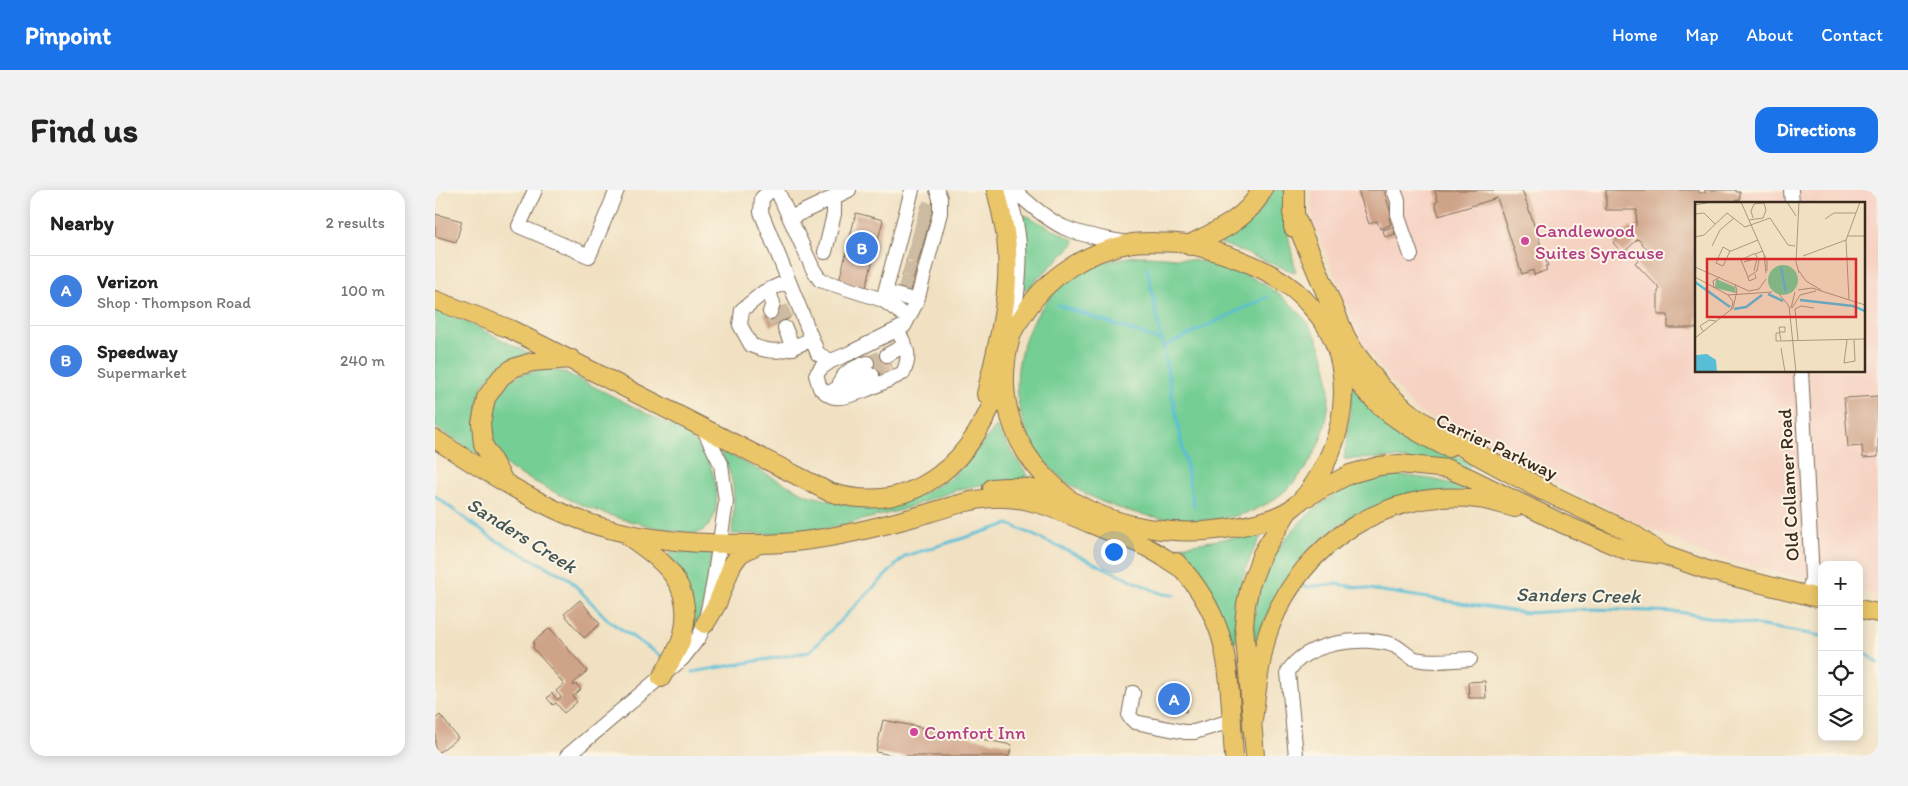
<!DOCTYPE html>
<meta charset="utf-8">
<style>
body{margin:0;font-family:Itim,sans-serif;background:#f2f2f2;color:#222}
.controls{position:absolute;right:15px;bottom:15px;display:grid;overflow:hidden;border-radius:10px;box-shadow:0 2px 12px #0003}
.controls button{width:45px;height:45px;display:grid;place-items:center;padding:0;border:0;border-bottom:1px solid #e0e0e0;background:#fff;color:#222;font:25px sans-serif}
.you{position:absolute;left:678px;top:361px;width:18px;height:18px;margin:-12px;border:4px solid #fff;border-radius:50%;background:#1a73e8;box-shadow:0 0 0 8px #1a73e833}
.badge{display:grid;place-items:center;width:32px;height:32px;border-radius:50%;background:#1a73e8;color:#fff;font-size:16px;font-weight:700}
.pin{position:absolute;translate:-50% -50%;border:2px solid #fff;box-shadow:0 1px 5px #0006}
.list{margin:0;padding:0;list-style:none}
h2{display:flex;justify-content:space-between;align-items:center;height:65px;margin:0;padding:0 20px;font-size:21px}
h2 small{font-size:16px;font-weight:400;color:#767676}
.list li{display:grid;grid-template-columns:32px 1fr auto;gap:15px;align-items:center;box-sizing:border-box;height:70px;padding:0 20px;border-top:1px solid #e0e0e0}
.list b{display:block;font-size:19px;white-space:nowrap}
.list p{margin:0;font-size:16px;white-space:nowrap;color:#767676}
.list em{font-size:16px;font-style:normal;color:#767676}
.icon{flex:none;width:28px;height:28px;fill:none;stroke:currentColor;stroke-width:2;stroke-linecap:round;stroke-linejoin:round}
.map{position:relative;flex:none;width:1443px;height:566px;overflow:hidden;border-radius:15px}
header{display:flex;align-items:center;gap:30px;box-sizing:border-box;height:70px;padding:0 25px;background:#1a73e8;color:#fff}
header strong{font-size:24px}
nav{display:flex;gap:28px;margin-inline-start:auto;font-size:18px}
.intro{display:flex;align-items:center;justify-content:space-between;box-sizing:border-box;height:120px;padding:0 30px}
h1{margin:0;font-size:35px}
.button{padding:12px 22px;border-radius:15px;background:#1a73e8;color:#fff;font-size:18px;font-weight:700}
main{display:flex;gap:30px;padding:0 30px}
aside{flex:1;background:#fff;border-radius:15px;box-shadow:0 2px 12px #0003}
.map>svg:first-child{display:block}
.built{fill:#f6d2c3;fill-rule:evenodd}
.green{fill:#75ce94;stroke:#587c59}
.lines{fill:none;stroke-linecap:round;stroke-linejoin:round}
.stream{stroke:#58bdd6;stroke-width:3}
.building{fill:#cfa388}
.minor-tunnel{stroke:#cdbca1;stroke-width:14;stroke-dasharray:14 7;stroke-linecap:butt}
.minor-casing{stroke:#7b6a57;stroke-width:16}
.major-casing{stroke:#7b6a57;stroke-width:20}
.highway-casing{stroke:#7b6a57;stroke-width:22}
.minor{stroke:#fff;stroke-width:14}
.major{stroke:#ebc669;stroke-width:18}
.highway{stroke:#ebc669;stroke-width:20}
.hotel-dot{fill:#d1479c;stroke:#fcf5e5;stroke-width:2}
.labels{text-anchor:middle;stroke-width:4;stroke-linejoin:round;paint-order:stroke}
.hotel-label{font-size:19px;fill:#b23c85;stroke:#fcf5e5;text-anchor:start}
.street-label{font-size:19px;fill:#3b2a1e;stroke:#fcf5e5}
.water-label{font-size:20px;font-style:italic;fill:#445655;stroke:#fcf5e5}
.inset-river{fill:none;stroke:#58bdd6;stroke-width:2.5}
.inset-road{fill:none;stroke:#a89880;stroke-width:1}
.view{fill:#d62828;fill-opacity:0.15;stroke:#d62828;stroke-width:2.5}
.inset-edge{fill:none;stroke:#3b2a1e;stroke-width:2.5}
</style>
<header>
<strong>Pinpoint</strong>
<nav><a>Home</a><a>Map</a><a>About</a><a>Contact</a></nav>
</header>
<div class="intro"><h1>Find us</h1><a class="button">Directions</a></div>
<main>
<aside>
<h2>Nearby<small>2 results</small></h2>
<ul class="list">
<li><span class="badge" style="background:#3f7fe0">A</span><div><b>Verizon</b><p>Shop · Thompson Road</p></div><em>100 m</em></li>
<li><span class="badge" style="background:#3f7fe0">B</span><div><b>Speedway</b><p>Supermarket</p></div><em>240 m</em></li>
</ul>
</aside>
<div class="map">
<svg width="1443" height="566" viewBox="0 0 1443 566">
<rect width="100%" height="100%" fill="#fcf5e5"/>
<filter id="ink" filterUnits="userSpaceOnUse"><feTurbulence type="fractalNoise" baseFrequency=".02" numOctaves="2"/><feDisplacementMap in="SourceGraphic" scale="10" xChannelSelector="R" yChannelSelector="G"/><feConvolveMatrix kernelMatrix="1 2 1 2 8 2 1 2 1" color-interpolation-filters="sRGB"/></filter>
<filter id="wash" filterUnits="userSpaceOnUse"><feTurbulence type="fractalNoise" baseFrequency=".0096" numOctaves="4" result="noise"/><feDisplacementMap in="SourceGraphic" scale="20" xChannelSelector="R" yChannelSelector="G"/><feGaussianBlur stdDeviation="1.12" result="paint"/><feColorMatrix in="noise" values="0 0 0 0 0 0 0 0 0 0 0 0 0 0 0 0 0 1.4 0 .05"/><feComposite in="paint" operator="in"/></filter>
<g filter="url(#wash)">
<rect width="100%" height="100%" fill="#f1e1c2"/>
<path class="built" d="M877,0H1443V405L1424,401V375H1387V392L1274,366L1130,298L979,219L926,152L878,30ZM1262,14H1429V181H1262Z"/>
<path class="green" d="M838,0H850L849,26L861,83L785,53V51C811,39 825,25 838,0Z
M586,25H590L639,50L640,53L591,100L587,97Z
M702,66C748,66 805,74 842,103C860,116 877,134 885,156C913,224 874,310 800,326C738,340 645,319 606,267C564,211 580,132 633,90C653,75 678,69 702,66Z
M0,120L31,132L94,163C72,171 46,186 43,212C41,225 46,253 47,267L0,237Z
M112,179L129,182C158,196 186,210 214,225C226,231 240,236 251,244C263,252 274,269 278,284C284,302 285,337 262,343C251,345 197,332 184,328C156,320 130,308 104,294C94,289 83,284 75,278C66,271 57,257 54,246C52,236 55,226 57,216C62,189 88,182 112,179Z
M918,195L971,242L1036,273L1032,281L961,268L909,269Z
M561,237L595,289L593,292L545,295L522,300L463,321L395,338L332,344H297C299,309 303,290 283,259L372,305L421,317H447L475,310L516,288Z
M959,285C986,287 1011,290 1037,301C1008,307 979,313 951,320C940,322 926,323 917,328C870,352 837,404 822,453L820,454C811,391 854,329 908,300C922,293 942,288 959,285Z
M828,343C808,376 798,414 802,452L793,453L789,435L774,400L753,372L745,356Z
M233,362H277C272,398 269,426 249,458L248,390Z"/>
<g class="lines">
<path class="stream" d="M712,77L759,316
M623,115L727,151
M728,157L832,107
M0,306L55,347L133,388L174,431L226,466
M869,397L901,394L1091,423L1158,419L1243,422L1387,446
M1424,458L1443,473
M258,482L374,462L470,366L574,334L727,404L739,405"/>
</g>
<g id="blocks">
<path class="building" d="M923,0H949L957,27L954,28L956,35L945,39L942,31L934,34Z
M1002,0H1087L1113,76H1110L1112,80L1099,85L1098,80L1087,84L1062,8L1004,26L1000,13L1003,11L1000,1Z
M1171,0H1264V3H1270V0H1301V2H1305V11L1301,10V14H1262V138H1233V125H1223V101L1225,99L1200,73L1213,60L1203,49L1188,63L1178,53L1195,37L1197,39L1201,35L1202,20H1171Z
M487,15L498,18L472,111L461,108Z
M421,23L448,30L431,97L404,91Z
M0,24L27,31L21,52L0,46Z
M958,37L960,44L950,47L948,40Z
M350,116L355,128L335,136L329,124Z
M451,163L460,185L441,193L431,172Z
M1443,206V267L1428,268L1427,256L1413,257L1409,208Z
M145,410L165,434L149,448L129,424Z
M115,438L152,481L138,494L139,496L141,494L146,499L138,507L142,512L129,523L121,513L118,515L112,508L117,503L122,510L126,507L121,501L129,494L98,458L99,451Z
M1050,491L1051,508H1034L1033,492Z
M728,495L755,501L751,522L723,516Z
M5,525L23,548L0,565V529Z
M448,530L577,555L574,566H462L441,562Z"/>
</g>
</g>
<g filter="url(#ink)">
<use href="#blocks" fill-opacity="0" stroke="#7b6a57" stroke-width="1"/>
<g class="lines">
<path class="minor-tunnel" d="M486,17L497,21
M482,28L494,32
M479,39L491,42
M476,50L488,53
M473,63L484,66
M469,78L480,81
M465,92L476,95
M346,117L351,129
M335,122L341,134
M432,173L452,165
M437,185L457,177"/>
<defs>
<path id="minor" d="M100,0L84,36L154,66L182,0
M336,0L327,8L326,22L383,164L396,171L415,163L469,136L482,111L505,23V8L502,0
M342,0L378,79L385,90L448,110L473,128
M571,0C591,48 585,89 577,139
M579,0C594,14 610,28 628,37C648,46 671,49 692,53
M959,0L963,11V27L976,65
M1356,0L1357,14
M355,28L414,0
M390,62L399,24V6
M353,91L329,102L307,120L305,135L316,155C341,166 353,160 377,149
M333,100L338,113L335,122
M450,102L482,111
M448,110L477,0
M350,138L358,158
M452,165L470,155
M396,171L386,178L381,185L385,198C389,201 394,206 399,207C414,210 453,190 468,183C477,165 471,156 462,140
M1366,181L1377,388L1373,406
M404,197C406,182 419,178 432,173
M393,204L404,197L437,185
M698,503L694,526L700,532L750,542H759L796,531
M132,566L247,469L264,447L270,434L278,396L291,312L286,274L267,236
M861,566L853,482C870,452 928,445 958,455C966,458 972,467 981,469C998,473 1017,470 1035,469"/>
<path id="major" d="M717,52C730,53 745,52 757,55C796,65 841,80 869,109C876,117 886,127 891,136C917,181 911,237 887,280C879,295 870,309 856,319C839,330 810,336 789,339C740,346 683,338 639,312C632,308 626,302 620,296C576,258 560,203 576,147C578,138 586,129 591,121C613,86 652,62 693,54C700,52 709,52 717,52Z
M0,110L75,139L394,302C481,329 542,268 566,189
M907,169C935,216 966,235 1013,258
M551,204C562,157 575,110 572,60C571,40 566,20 561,0
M0,249C38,274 76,298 117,318C180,349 254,355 323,354C373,354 424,342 472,329C501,322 528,310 557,308C592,305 625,321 656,334C675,342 694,349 711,357C725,364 737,373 749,380
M69,291L48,254L46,233L51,208L66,187L78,178L97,172L137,169
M1096,295L1197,343L1226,363
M557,298C584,295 602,298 627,308
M872,307L915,284L944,276L965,274L1013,279L1035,288L1128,334L1191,360L1229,365L1275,381L1387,409
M194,347C233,373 262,399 246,451C241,464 233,476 226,488
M741,372C760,392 776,417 785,444C796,478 796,529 799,566
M1424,419L1443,423
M270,434L282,414L297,375L305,364L324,354
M817,538C821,508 825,464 835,437C869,352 951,298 1043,309C1055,310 1068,315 1080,318
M820,566L809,436L811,414L815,396L827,364L854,320"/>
<path id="highway" d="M859,0V37
M858,23L910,147L918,161L946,198L971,221L1005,244L1108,300
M755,55C784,41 812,29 827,0"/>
</defs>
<use href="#minor" class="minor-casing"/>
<use href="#major" class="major-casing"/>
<use href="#highway" class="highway-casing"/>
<use href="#minor" class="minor"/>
<use href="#major" class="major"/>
<use href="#highway" class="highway"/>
</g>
</g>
<g class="hotel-dot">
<circle cx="1090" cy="51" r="5"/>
<circle cx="479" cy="542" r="5"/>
</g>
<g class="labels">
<g class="hotel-label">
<text x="1100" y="47">Candlewood<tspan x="1100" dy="22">Suites Syracuse</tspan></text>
<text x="489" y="549">Comfort Inn</text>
</g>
<g class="street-label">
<text transform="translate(1062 256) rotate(25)" y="7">Carrier Parkway</text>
<text transform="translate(1353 295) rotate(-93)" y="7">Old Collamer Road</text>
</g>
<g class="water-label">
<text transform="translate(87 345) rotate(32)" y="7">Sanders Creek</text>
<text transform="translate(1143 405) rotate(1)" y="7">Sanders Creek</text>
</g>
</g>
<g transform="translate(1260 12)">
<rect width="170" height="170" fill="#f1e1c2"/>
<path d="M73 78a15 15 0 1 1 30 0a15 15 0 1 1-30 0ZM21,77L40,85L41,91L20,86Z" fill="#75ce94"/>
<path d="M12,152L21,158L22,170H0L1,153Z" fill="#58bdd6"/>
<path class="inset-river" d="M86,65L91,90M0,80L35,105M73,92L88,99M105,98L158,104L170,109M39,107L51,105L67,93"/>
<path class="inset-road" d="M46,0L72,59V69M92,0L101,14M0,3L17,0M0,12L9,11L20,22M130,17L139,11H161M54,18L68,16L71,8L69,1L59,2L56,9L58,16M152,34H170M0,35L9,33L32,11L50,25L75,16L93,43L100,44M17,44L25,28L39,16M35,49L28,64L21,61L28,45L35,49H36L63,38M60,52L64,58L62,69L53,75L46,58L58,52H60L68,49M69,53L71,71M108,54L151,38M49,60L62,56L59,69M0,65L54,89L64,87L71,77M104,69L111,79L126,88M104,71L101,60L104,0M0,75L33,93L77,90M53,75L54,79L61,76L60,72M19,86L18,79L25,75M103,88L117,86L170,103M84,92L94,104L101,170M33,93L38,100L36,108M154,98L151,38L165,0M96,106L100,90M97,106L105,93L121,89M8,129L5,124L14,118L21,119M85,130H90V125H84L85,133L86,138M85,131H81V139L170,137M0,136L38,106L42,89L40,82M103,138L100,107L106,104L119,106M152,138L149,161L160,159L159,138M86,146L90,170"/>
<path class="view" d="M12,57H161V115H12Z"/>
<rect width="170" height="170" class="inset-edge"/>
</g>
</svg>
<div class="controls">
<button>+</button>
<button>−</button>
<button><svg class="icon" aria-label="locate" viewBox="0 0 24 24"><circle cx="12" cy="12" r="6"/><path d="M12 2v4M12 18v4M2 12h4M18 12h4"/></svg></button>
<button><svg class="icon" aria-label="layers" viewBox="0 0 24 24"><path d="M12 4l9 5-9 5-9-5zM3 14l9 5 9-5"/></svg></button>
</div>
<div class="you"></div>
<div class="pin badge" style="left:739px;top:509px;background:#3f7fe0">A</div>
<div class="pin badge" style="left:427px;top:58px;background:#3f7fe0">B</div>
</div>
</main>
